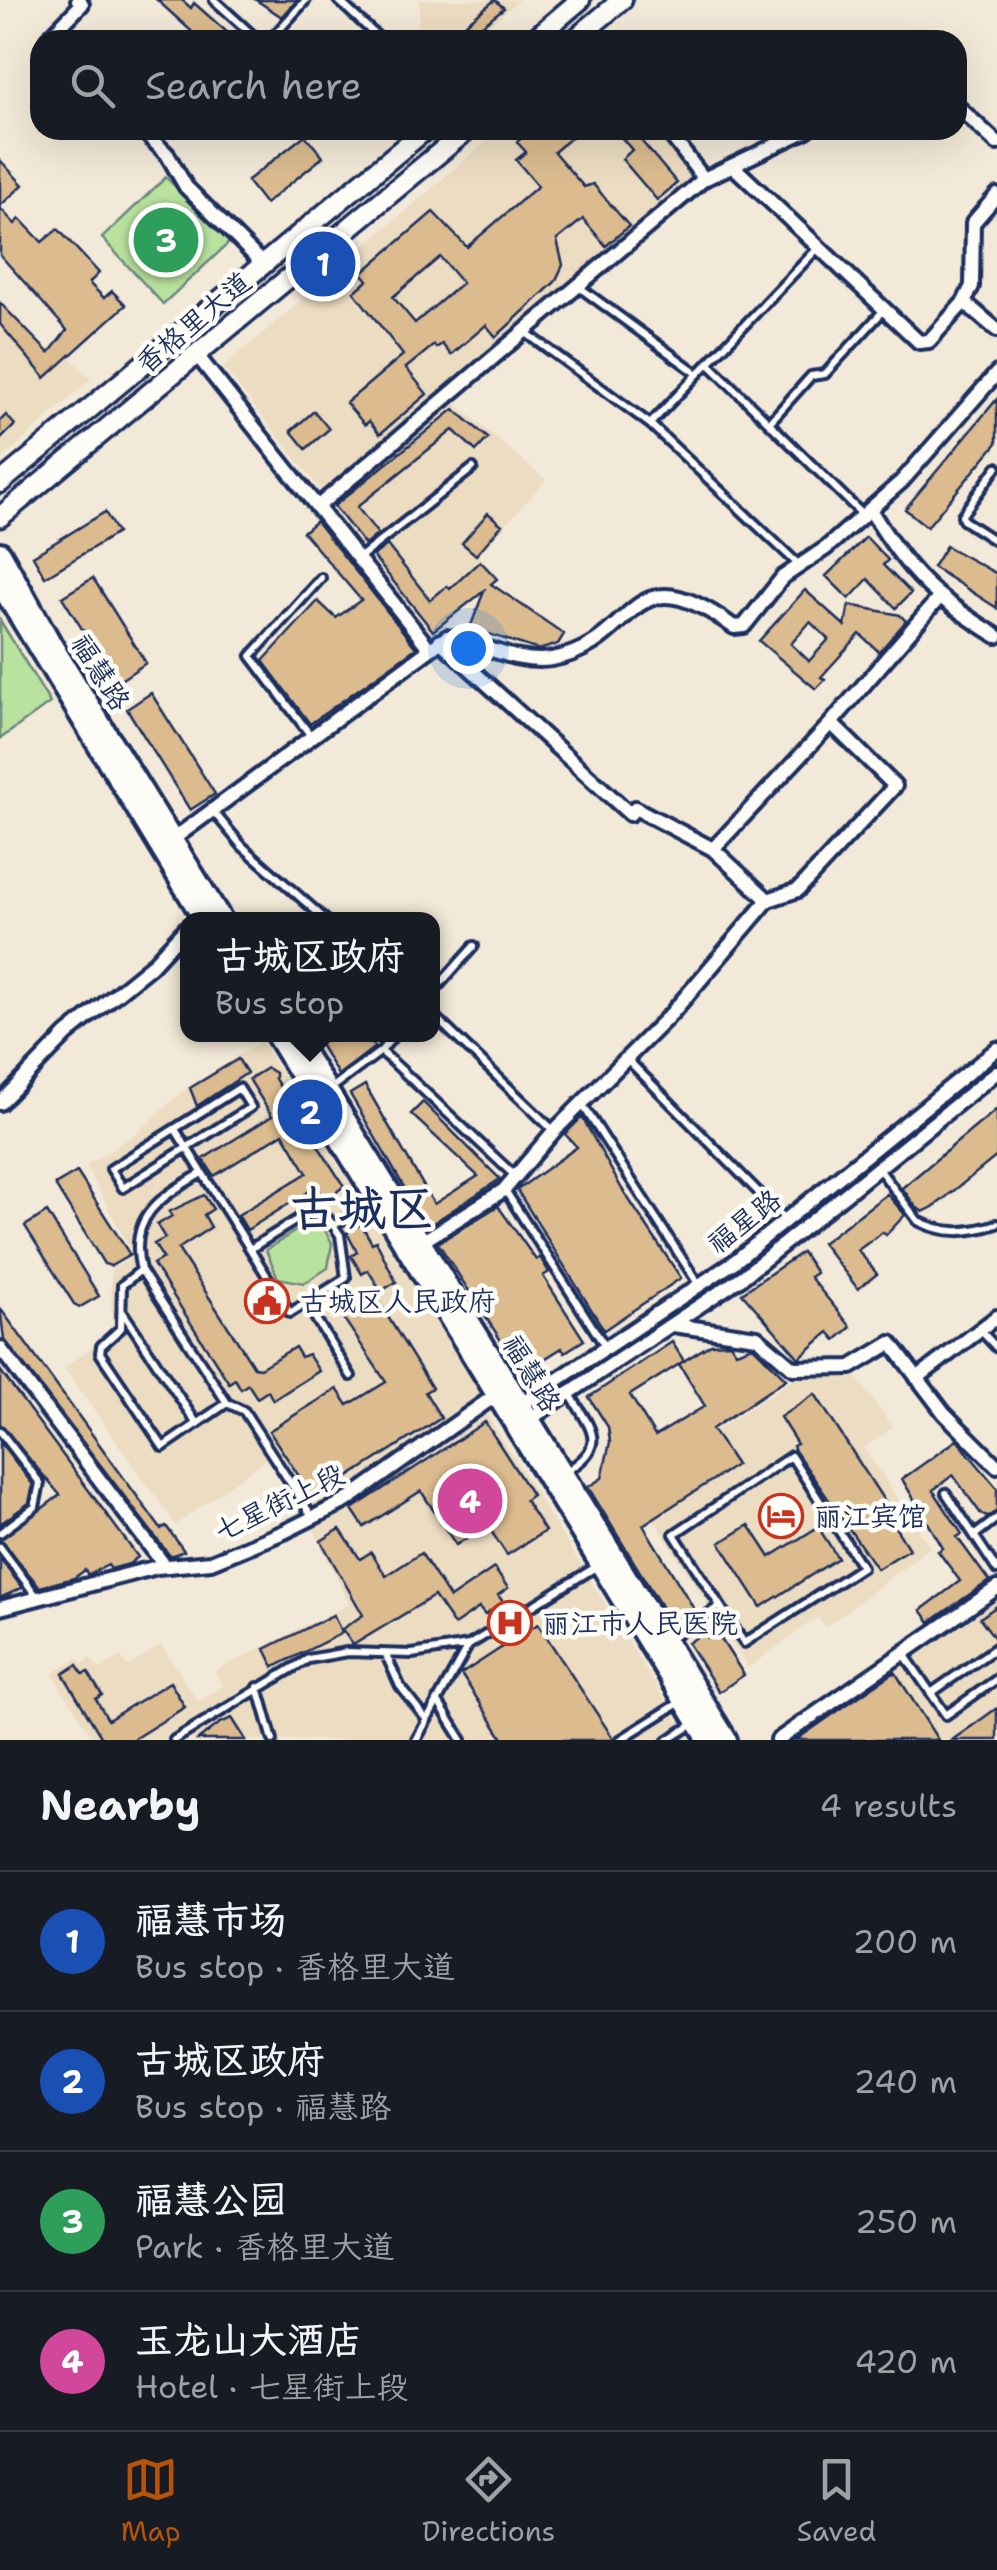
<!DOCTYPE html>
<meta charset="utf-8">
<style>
body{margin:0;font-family:"Shantell Sans","LXGW WenKai TC",sans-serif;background:#242831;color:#f1f3f6}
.you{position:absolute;left:468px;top:648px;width:35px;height:35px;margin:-25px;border:8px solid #fff;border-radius:50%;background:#1a73e8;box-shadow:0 0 0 15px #1a73e833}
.badge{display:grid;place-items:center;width:65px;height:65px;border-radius:50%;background:#b45309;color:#fff;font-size:32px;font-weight:700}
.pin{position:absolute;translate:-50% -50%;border:5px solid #fff;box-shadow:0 2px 10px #0006}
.popup{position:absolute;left:180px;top:912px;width:260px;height:130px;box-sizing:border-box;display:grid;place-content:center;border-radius:20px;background:#171b24;filter:drop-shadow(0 2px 8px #0005);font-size:32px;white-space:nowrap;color:#9ea1a6}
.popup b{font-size:38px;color:#f1f3f6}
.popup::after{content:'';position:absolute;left:50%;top:100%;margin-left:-20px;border:20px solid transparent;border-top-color:#171b24}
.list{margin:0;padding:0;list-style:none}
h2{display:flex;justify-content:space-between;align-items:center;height:130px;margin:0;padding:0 40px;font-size:42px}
h2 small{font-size:32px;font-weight:400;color:#9ea1a6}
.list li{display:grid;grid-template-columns:65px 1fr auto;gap:30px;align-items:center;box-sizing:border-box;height:140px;padding:0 40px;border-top:2px solid #363941}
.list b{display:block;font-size:38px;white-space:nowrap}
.list p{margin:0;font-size:32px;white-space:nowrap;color:#9ea1a6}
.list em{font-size:32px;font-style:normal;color:#9ea1a6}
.icon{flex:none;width:55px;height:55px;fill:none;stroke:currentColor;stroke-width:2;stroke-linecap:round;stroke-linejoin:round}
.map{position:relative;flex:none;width:997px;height:1740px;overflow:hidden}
.search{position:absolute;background:#171b24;box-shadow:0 10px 40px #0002;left:30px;right:30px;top:30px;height:110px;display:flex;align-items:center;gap:25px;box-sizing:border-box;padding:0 35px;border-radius:30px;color:#9ea1a6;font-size:38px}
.sheet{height:690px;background:#171b24}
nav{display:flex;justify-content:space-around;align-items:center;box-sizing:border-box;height:140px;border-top:2px solid #363941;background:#171b24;font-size:28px;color:#9ea1a6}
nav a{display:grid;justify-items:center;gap:5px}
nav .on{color:#b45309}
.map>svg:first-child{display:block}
.built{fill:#ecdcc2}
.green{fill:#b9e29e;stroke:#6a887e;stroke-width:2.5}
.building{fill:#dcbc8f;stroke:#1b2f5e;stroke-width:2.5;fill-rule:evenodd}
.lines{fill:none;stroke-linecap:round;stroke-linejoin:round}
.lane-casing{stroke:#1b2f5e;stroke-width:14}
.street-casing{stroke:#1b2f5e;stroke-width:20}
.secondary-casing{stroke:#1b2f5e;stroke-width:25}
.primary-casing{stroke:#1b2f5e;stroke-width:28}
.lane{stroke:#fdfcf7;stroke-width:6}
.street{stroke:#fdfcf7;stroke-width:12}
.secondary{stroke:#fdfcf7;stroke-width:18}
.primary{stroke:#fdfcf7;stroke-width:20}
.labels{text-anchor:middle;stroke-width:9;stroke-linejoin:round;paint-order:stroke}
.street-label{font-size:28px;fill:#1b2f5e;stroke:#fdfcf7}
.poi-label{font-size:28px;fill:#1b2f5e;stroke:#fdfcf7;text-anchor:start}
.town-label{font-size:48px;font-weight:bold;fill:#1b2f5e;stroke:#fdfcf7}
</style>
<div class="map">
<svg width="997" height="1740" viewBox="0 0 997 1740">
<rect width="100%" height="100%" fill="#f3e9d8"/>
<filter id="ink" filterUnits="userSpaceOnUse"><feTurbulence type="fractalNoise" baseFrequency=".01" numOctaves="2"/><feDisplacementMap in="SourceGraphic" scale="20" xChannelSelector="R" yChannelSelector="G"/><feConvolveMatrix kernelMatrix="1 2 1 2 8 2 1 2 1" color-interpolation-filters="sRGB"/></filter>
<g filter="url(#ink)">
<path class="built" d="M420,0H519L471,40H417Z
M500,130H654L694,180L324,494L223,367Z
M0,300L58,361L67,354L91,379L0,461Z
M454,402L546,480L478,555L499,578L433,635L330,506Z
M261,1041L483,1398L366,1480L304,1515L266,1459L176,1525L64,1368L112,1332L111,1270L134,1256L86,1166L137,1133L183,1091Z
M853,1372L893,1428L864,1448L930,1547L826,1627L818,1617L748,1668L632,1486L794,1379Z
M487,1415L690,1740H94L52,1674L78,1658L82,1664L91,1658L99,1669L120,1656L128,1666L161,1645L198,1702L223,1686L215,1671L349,1604L311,1524L350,1507Z
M997,1595V1740H791L862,1691Z"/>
<path class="green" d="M166,177L230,242L163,304L102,238Z
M0,620L50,703L0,739Z
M314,1219L319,1220L332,1243L328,1268L304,1283L278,1278L266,1250Z"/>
<path class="building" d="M157,0H182L191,8L194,3L236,40H201Z
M256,0H297L282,17Z
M495,0L504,8L463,40H445Z
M530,130H580L554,152L584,187L593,184L629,226L606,246L583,219L557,240L563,265L555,282L496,337L486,325L451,355L442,344L436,348L434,345L406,368L427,394L380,434L369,421L365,425L346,403L403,355L354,292L368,280L362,273L433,212L467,247L538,186L516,160L526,152L517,142ZM440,257L462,283L415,323L393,297Z
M615,130H632L677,183L657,200L622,159L632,150Z
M305,135L323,157L265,204L247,181Z
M0,160L23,185L0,206Z
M0,208L15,224L20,219L42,242L58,229L99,273L89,283L104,298L112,291L126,305L45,378L0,324V303L49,353L67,330L0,255Z
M997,399V443L927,527L905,509Z
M454,409L488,438L476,451L453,430L357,507L378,534L365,545L334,506Z
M314,411L329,429L306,449L291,431Z
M6,415L15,425L0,440V421Z
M105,512L117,533L45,577L33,556Z
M488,513L502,525L476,555L462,543Z
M316,521L416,648L310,724L263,661L318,601L336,618L361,600L303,532Z
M866,537L888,560L883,565L911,593L896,608L868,579L849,599L826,576Z
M387,545L430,600L447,586L450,589L480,561L497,579L491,584L564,634L558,644L539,650L470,628L484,591L433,631L373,556Z
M946,546L997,574V608L933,567Z
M93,578L146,663L116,683L62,597Z
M805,590L845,626L849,605L900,615L906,621L879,652L860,634L821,677L825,680L816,689L759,641ZM810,622L829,639L809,661L791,644Z
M151,693L215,794L190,810L127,709Z
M314,1034H363L375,1047L338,1075Z
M238,1059L247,1073L197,1106L190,1088Z
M267,1068L275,1073V1079L344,1186L325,1201L316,1187L247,1230L238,1215L307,1173L283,1133L214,1176L203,1159L272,1116L249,1079Z
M365,1085L434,1204L478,1176L411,1114L423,1102L500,1179L427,1227L350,1094Z
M997,1109V1156L935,1206L923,1212L916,1207L902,1188Z
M582,1117L622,1189L681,1278L604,1330L517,1190L577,1147L565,1134Z
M77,1172L130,1255L111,1266L104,1264L55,1185Z
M887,1194L905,1215L886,1235L883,1232L858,1250L877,1274L858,1289L822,1243Z
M204,1195L213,1209L204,1215L211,1227L178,1249L254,1367L260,1368L295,1347L301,1357L308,1354L319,1371L273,1400L268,1391L257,1398L248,1384L241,1389L235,1379L229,1383L153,1264L163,1258L154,1244L165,1238L157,1225L172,1216L169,1212Z
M498,1206L536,1260L540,1257L549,1272L543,1276L584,1340L565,1352L562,1348L522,1373L438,1243Z
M47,1212L99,1296L80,1307L74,1304L25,1226Z
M361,1224L372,1243L376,1241L396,1282L381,1291L368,1270L362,1274L351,1256L357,1252L347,1233Z
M802,1252L816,1273L810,1277L851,1327L836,1340L829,1332L799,1358L742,1293Z
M375,1296L432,1388L425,1392L441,1418L314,1499L269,1431L337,1389L348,1405L386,1382L342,1316Z
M0,1308L161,1529L166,1526L184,1551L170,1556L4,1339Z
M672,1342L684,1361L630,1395L655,1436L705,1406L679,1364L711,1344L730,1343L736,1352L753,1346L786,1379L712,1429L736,1465L643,1525L696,1612L679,1622L670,1621L588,1487L602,1478L610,1442L608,1427L589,1397Z
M0,1370L138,1557L129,1564L111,1569L108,1565L88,1575L85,1570L74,1578L40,1587L0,1540L60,1495L0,1424Z
M815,1394L894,1516L890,1519L909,1549L877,1569L795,1451L793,1446L797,1444L780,1417Z
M485,1422L532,1495L525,1500L545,1531L507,1555L487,1525L456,1545L421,1491L364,1527L352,1509Z
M957,1440L997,1488V1511L987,1517L981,1514L953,1475L933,1490L962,1534L957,1537L989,1581L930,1622L921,1610L960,1581L938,1551L943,1548L902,1479Z
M0,1442L33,1485L29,1503L0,1524Z
M749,1525L770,1557L818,1527L838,1558L761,1607L720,1543Z
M340,1529L360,1559L371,1552L386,1576L421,1553L450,1598L494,1568L508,1588L498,1595L503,1602L485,1615L479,1608L454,1625L434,1596L353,1645L342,1629L363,1615L321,1541Z
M0,1558L22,1588L0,1598Z
M997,1606V1640H996L980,1618Z
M333,1615L342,1633L274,1667L265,1649Z
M538,1624L613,1738V1740H504L461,1674Z
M704,1632L708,1638L717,1633L744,1675L719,1692L688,1643Z
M77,1665L83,1674L88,1672L102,1695L96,1699L108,1720L170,1682L185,1707L132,1740H103L63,1674Z
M895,1672L938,1740H796L871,1688Z
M997,1708V1740H952L972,1726Z
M232,1718L246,1740H198L220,1723Z"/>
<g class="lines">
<defs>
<path id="lane" d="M214,0L258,40
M338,0L381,40
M270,40L306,0
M579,287L698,374
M525,332L650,424L799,565
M708,363L864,516
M769,423L811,376L825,374L884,310
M650,424L818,248
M997,467L962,515L963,520L997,542
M359,558L473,468
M311,736L251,656L321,578
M212,810L242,846L326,920
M432,993L474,946
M432,1014L553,1130
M381,1051L395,1034
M628,1060L784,1218
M239,1088L251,1107L123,1188L111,1169Z
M329,1090L381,1051L514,1175
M582,1104L699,1285
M175,1129C213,1190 252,1252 290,1313L346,1278L340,1235L322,1210L311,1211L250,1249
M879,1169L918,1221C945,1235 969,1233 997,1224
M202,1173C161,1197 127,1216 141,1270L227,1403L244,1411L313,1518
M505,1190L606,1348
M334,1225L376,1200
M141,1270L122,1285L121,1328L101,1346L100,1353L163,1447L227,1403
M306,1303L351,1376
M122,1311L197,1424
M982,1332L997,1348
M0,1431L40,1483L35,1507L0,1533
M791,1456L862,1567L744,1643L674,1534Z
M565,1472C609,1445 592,1431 570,1394
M946,1493L997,1570
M975,1535L997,1518
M0,1547L38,1598
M667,1641L720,1606
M904,1654L946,1715L997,1679
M386,1655L400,1686L426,1719
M258,1687L273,1740
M931,1693L997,1647
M437,1700L462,1740
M174,1740L308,1659L347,1652L412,1654L469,1645L599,1565
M416,1740L468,1646
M620,1740L682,1701
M668,1740L692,1725"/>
<path id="street" d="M589,28L598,40
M47,40L82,4L78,0
M957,106L997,143
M142,130L167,154L186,187L263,264
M667,130L704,179
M733,166L919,342L929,341L964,302L997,330
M964,302L972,286L973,223L997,195
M196,354L429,648
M317,507L704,179L807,130
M871,511C910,575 934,597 997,636
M440,641L630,814L635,808L713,849
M172,840L447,637C483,643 516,665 552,659C641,643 625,548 734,627L744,626L783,577L826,548L902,481L997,373
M768,900L713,849L831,723
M0,1103L67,1034L151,966L188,926
M420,1243L504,1190L554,1131L672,1013L768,900L798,890L895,786L831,723L938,599
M673,1325L757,1337L793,1368L851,1367L891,1343L944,1413L997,1466
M0,1348L165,1566
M917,1378L997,1317
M514,1409L734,1262L997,1049
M527,1421L744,1276L997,1072
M0,1608L157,1567L211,1562L284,1532L346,1501L496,1395
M778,1740L997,1588"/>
<path id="secondary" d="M533,40L580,0
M574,40L622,0
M0,483L425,130
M0,517L467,130"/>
<path id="primary" d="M0,553L53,648L221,920
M0,583L205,920
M276,1034L709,1740
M292,1034L726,1740"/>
</defs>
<use href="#lane" class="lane-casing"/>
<use href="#street" class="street-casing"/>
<use href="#secondary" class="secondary-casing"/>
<use href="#primary" class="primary-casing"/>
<use href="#lane" class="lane"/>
<use href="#street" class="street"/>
<use href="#secondary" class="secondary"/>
<use href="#primary" class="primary"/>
</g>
</g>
<defs>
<symbol id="civic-ring" viewBox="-11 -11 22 22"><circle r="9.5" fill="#fdfcf7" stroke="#c8321e" stroke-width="1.5"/><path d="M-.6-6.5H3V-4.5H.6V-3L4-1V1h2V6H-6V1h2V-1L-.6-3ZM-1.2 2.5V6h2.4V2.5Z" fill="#c8321e"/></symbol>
<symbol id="hotel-ring" viewBox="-11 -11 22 22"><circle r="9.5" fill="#fdfcf7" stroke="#c8321e" stroke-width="1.5"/><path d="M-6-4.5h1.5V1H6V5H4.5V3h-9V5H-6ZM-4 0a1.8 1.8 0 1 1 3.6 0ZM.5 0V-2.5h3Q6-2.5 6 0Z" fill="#c8321e"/></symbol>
<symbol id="hospital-ring" viewBox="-11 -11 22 22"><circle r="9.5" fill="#fdfcf7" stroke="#c8321e" stroke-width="1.5"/><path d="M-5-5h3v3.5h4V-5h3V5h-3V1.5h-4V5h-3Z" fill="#c8321e"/></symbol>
</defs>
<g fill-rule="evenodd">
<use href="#civic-ring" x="242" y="1276" width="50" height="50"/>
<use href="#hotel-ring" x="756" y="1491" width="50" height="50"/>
<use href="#hospital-ring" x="485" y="1598" width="50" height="50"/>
</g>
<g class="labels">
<g class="street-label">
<text transform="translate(193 322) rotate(-40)" y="10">香格里大道</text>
<text transform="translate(101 672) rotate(58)" y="10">福慧路</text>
<text transform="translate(744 1221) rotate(-38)" y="10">福星路</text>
<text transform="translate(532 1373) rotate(59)" y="10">福慧路</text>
<text transform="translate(279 1502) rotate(-26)" y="10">七星街上段</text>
</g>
<g class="poi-label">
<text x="300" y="1311">古城区人民政府</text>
<text x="814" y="1526">丽江宾馆</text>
<text x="542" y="1633">丽江市人民医院</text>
</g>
<g class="town-label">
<text x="362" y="1225">古城区</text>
</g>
</g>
</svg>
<div class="you"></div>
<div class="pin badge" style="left:323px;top:264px;background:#1a4fb4">1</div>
<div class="pin badge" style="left:310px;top:1112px;background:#1a4fb4">2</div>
<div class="popup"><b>古城区政府</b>Bus stop</div>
<div class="pin badge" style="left:166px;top:240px;background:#2e9e5b">3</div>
<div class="pin badge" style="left:470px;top:1501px;background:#d1479c">4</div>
<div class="search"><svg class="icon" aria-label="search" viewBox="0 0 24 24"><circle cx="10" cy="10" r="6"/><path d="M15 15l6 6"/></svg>Search here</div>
</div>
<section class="sheet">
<h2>Nearby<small>4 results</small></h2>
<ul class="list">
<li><span class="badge" style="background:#1a4fb4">1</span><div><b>福慧市场</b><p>Bus stop · 香格里大道</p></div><em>200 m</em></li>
<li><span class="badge" style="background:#1a4fb4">2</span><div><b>古城区政府</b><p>Bus stop · 福慧路</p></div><em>240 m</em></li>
<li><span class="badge" style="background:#2e9e5b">3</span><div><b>福慧公园</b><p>Park · 香格里大道</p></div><em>250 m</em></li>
<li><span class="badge" style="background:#d1479c">4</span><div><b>玉龙山大酒店</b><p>Hotel · 七星街上段</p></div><em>420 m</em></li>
</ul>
</section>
<nav>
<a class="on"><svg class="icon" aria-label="map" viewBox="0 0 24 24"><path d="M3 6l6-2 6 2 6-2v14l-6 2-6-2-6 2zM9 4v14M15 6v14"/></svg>Map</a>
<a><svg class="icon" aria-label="directions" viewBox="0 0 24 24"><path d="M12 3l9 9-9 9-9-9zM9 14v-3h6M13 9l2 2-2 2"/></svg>Directions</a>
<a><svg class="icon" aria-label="saved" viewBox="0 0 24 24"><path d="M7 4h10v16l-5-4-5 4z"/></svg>Saved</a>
</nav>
